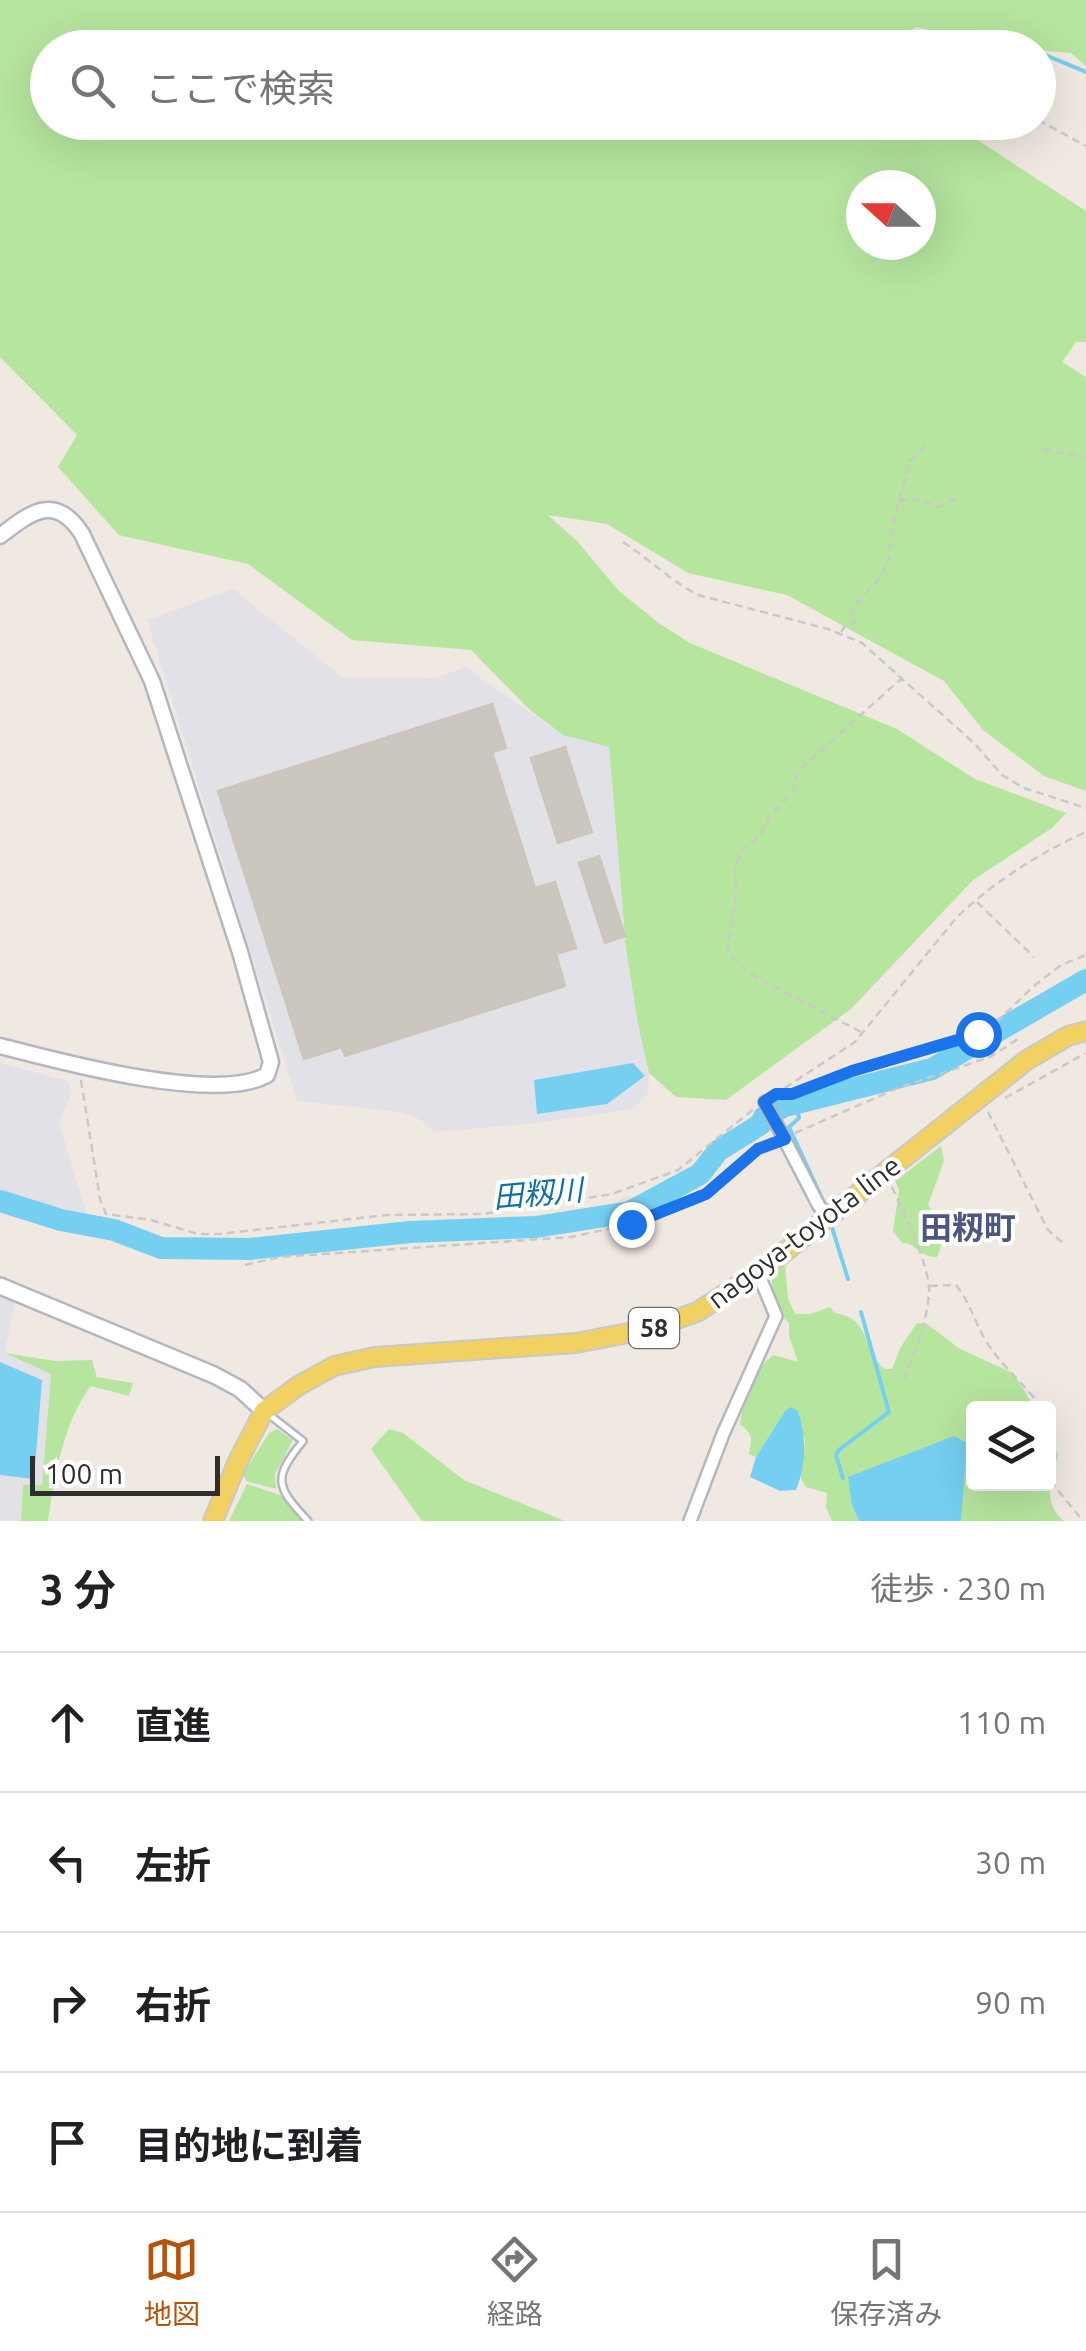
<!DOCTYPE html>
<html lang="ja">
<meta charset="utf-8">
<style>
body{margin:0;font-family:Ubuntu,"Noto Sans JP",sans-serif;background:#f6f6f6;color:#202124}
.controls{position:absolute;right:30px;bottom:30px;display:grid;overflow:hidden;border-radius:10px;box-shadow:0 10px 40px #0002}
.controls button{width:90px;height:90px;display:grid;place-items:center;padding:0;border:0;border-bottom:2px solid #e0e0e0;background:#fff;color:#202124;font:50px sans-serif}
.compass{position:absolute;left:846px;top:170px;width:90px;height:90px;border-radius:50%;background:#fff;box-shadow:0 10px 40px #0002;rotate:291deg}
.scale{position:absolute;left:30px;bottom:25px;width:190px;box-sizing:border-box;padding-left:10px;border:5px solid #2e2e2e;border-top:0;font-size:28px;line-height:35px;white-space:nowrap;color:#2e2e2e;-webkit-text-stroke:8px #fff;paint-order:stroke}
.stop{position:absolute;width:30px;height:30px;margin:-22px;border:8px solid #1a73e8;border-radius:50%;background:#fff}
.stop.end{background:#1a73e8;border-color:#fff;box-shadow:0 2px 10px #0008}
.list{margin:0;padding:0;list-style:none}
h2{display:flex;justify-content:space-between;align-items:center;height:130px;margin:0;padding:0 40px;font-size:42px}
h2 small{font-size:32px;font-weight:400;color:#757577}
.list li{display:grid;grid-template-columns:65px 1fr auto;gap:30px;align-items:center;box-sizing:border-box;height:140px;padding:0 40px;border-top:2px solid #e0e0e0}
.list b{display:block;font-size:38px;white-space:nowrap}
.list em{font-size:32px;font-style:normal;color:#757577}
.icon{flex:none;width:55px;height:55px;fill:none;stroke:currentColor;stroke-width:2;stroke-linecap:round;stroke-linejoin:round}
.map{position:relative;flex:none;width:1086px;height:1521px;overflow:hidden}
.search{position:absolute;background:#fff;box-shadow:0 10px 40px #0002;left:30px;right:30px;top:30px;height:110px;display:flex;align-items:center;gap:25px;box-sizing:border-box;padding:0 35px;border-radius:55px;color:#757577;font-size:38px}
.sheet{height:690px;background:#fff}
nav{display:flex;justify-content:space-around;align-items:center;box-sizing:border-box;height:140px;border-top:2px solid #e0e0e0;background:#fff;font-size:28px;color:#757577}
nav a{display:grid;justify-items:center;gap:5px}
nav .on{color:#b45309}
.map>svg:first-child{display:block}
.industrial{fill:#e3e1e8}
.green{fill:#b6e59e;fill-rule:evenodd}
.water{fill:#75cff0}
.lines{fill:none;stroke-linecap:round;stroke-linejoin:round}
.stream{stroke:#75cff0;stroke-width:4}
.river{stroke:#75cff0;stroke-width:22}
.building{fill:#cbc7bf;stroke:#cbc5ba;stroke-width:2.5}
.service-casing{stroke:#b4b7c1;stroke-width:10}
.minor-casing{stroke:#b4b7c1;stroke-width:16}
.tertiary-casing{stroke:#b4b7c1;stroke-width:19}
.secondary-casing{stroke:#b4b7c1;stroke-width:20}
.primary-casing{stroke:#c9c9c9;stroke-width:22}
.path{stroke:#c9c9c9;stroke-width:2.5;stroke-dasharray:8 5;stroke-linecap:butt}
.service{stroke:#fff;stroke-width:5}
.minor{stroke:#fff;stroke-width:11}
.tertiary{stroke:#fff;stroke-width:14}
.secondary{stroke:#fff;stroke-width:15}
.primary{stroke:#f2d163;stroke-width:18}
.route{stroke:#1a73e8;stroke-width:12}
.labels{text-anchor:middle;stroke-width:8;stroke-linejoin:round;paint-order:stroke}
.shield{fill:#fff;stroke:#6d6d6d;stroke-width:2.5}
.shield-label{font-size:25px;font-weight:bold;fill:#2e2e2e}
.street-label{font-size:28px;fill:#2e2e2e;stroke:#fff}
.water-label{font-size:30px;font-style:italic;fill:#0d6fa3;stroke:#fff}
.quarter-label{font-size:32px;font-weight:bold;fill:#4d5680;stroke:#fff}
</style>
<div class="map">
<svg width="1086" height="1521" viewBox="0 0 1086 1521">
<rect width="100%" height="100%" fill="#efe9e1"/>
<path class="industrial" d="M233,589L342,677L436,678L465,667L563,735L609,747L626,948L649,1073L648,1093L634,1109L536,1123L435,1132L423,1121L401,1112L297,1101L147,620Z
M0,1063L68,1081L72,1092L59,1123L87,1215L0,1192Z
M0,1295L15,1300L5,1353L51,1373L42,1486H23L21,1521H0Z"/>
<path class="green" d="M0,0H1086V66L1071,53L997,47L917,27L876,48H48V122L946,123L953,124L1086,211V342H1076L1062,362L1086,377V791L1044,776L983,730L944,681L787,595L688,573L607,524L548,515L577,541L619,591L660,624L690,643L897,729L975,779L1066,813L1052,828L973,880L851,1009L726,1100L676,1097L649,1073L638,1024L626,948L609,747L563,735L530,710L471,650L352,640L248,564L119,535L58,467L77,435L0,357ZM861,185H921V245H861Z
M941,1146L944,1161L928,1205C941,1221 946,1238 937,1257C918,1257 917,1243 902,1243L893,1231L899,1190L895,1181Z
M785,1265L788,1299L795,1314H810L830,1307L835,1313C872,1319 861,1349 885,1369H892L900,1348L917,1323L927,1324L960,1349L1013,1373L1035,1408H974V1484H1048L1049,1436L1058,1455C1051,1479 1042,1504 1064,1521H961L967,1443L852,1504L859,1521H832L826,1507L827,1493L806,1487L801,1478L805,1439L785,1411L756,1457L749,1454C751,1438 755,1436 740,1424C742,1404 756,1364 774,1355L798,1362L789,1336V1323C777,1313 769,1287 773,1272Z
M5,1353L55,1361L92,1360L97,1377L133,1383L129,1396L91,1386C63,1422 55,1476 48,1521H21L23,1485H42L51,1374Z
M277,1429L293,1440L275,1474L276,1489L246,1481L243,1474L269,1433Z
M389,1429L403,1433L464,1480L565,1521H422L371,1449Z
M247,1484L283,1496L301,1521H229Z"/>
<path class="water" d="M633,1063L645,1076L607,1104L537,1114L534,1080Z
M0,1362L42,1380L34,1479L0,1475Z
M791,1407L798,1411C806,1436 807,1464 796,1490L780,1491L750,1477L756,1457L785,1411Z
M954,1436L967,1443V1448L961,1521H859L852,1505L848,1477Z"/>
<g class="lines">
<path class="stream" d="M915,43L968,48
M1013,48H1019
M1038,52L1086,72
M796,1104L799,1118L789,1127L826,1207
M830,1221L848,1279
M843,1478L836,1455L839,1450L889,1412L861,1312"/>
<path class="river" d="M0,1201L61,1220L114,1230L161,1248L249,1249L410,1232L536,1227L630,1212L700,1174L718,1151L761,1124L764,1117L785,1106L932,1069L1086,980"/>
</g>
<path class="building" d="M492,704L506,748L492,752L535,888L555,882L576,948L556,954L565,986L345,1056L342,1047L304,1059L218,791Z
M565,747L592,832L558,843L531,758Z
M599,856L625,936L605,943L579,863Z"/>
<g class="lines">
<defs>
<path id="service" d="M267,1413L303,1441C273,1478 275,1486 308,1521"/>
<path id="minor" d="M765,1102L819,1206L828,1217
M690,1521L723,1434L776,1316L758,1273"/>
<path id="tertiary" d="M0,536C30,513 55,492 82,534L152,681L240,952L271,1062L267,1075C215,1104 58,1061 0,1046"/>
<path id="secondary" d="M0,1286L214,1375L240,1389L264,1411"/>
<path id="primary" d="M213,1521L238,1461L264,1411L298,1386L334,1366L375,1357L576,1343L649,1329L697,1312L758,1273L1027,1060L1068,1036L1086,1031"/>
</defs>
<use href="#service" class="service-casing"/>
<use href="#minor" class="minor-casing"/>
<use href="#tertiary" class="tertiary-casing"/>
<use href="#secondary" class="secondary-casing"/>
<use href="#primary" class="primary-casing"/>
<path class="path" d="M923,48L924,31
M1038,120L1086,146
M1043,449L1086,458
M899,501L914,499L939,507L958,497
M623,542C649,559 671,581 698,595L828,629L862,643L974,743L1002,775L1024,788L1086,808
M841,632L845,626L855,623L852,609L881,577L889,558L892,527L910,461L928,443
M977,902L1034,957
M861,1032L750,974L727,952L736,895L735,868L741,851L760,835L771,815L794,790L798,771L902,678
M81,1080L100,1199L106,1214L151,1220L198,1234H220L386,1215L483,1214L612,1194L678,1170L755,1108
M776,1094H791L815,1087L852,1071L987,1031L1034,986L1061,965L1086,955
M774,1095L855,1042L957,917C994,882 1039,853 1086,832
M1005,1098L1086,1053
M988,1112L1048,1230L1064,1244
M795,1133L898,1088L990,1057L1018,1039
M892,1187C904,1215 930,1264 929,1293C927,1323 914,1352 905,1379
M245,1265L280,1257L571,1237L631,1224L706,1194L758,1149L774,1143
M930,1286L956,1285C971,1304 974,1321 986,1341C1001,1366 1025,1384 1042,1408
M1048,1441L1049,1473L1056,1488L1083,1521"/>
<use href="#service" class="service"/>
<use href="#minor" class="minor"/>
<use href="#tertiary" class="tertiary"/>
<use href="#secondary" class="secondary"/>
<use href="#primary" class="primary"/>
</g>
<g class="lines">
<path class="route" d="M631,1224L706,1194L758,1149L785,1139L764,1102L776,1094H792L852,1071L978,1034"/>
</g>
<g class="labels">
<rect class="shield" x="629" y="1308" width="50" height="40" rx="8"/>
<g class="shield-label">
<text x="654" y="1337">58</text>
</g>
<g class="street-label">
<text transform="translate(804 1232) rotate(-37)" y="10">nagoya-toyota line</text>
</g>
<g class="water-label">
<text transform="translate(538 1194) rotate(-5)" y="10">田籾川</text>
</g>
<g class="quarter-label">
<text x="968" y="1239">田籾町</text>
</g>
</g>
</svg>
<div class="controls">
<button><svg class="icon" aria-label="layers" viewBox="0 0 24 24"><path d="M12 4l9 5-9 5-9-5zM3 14l9 5 9-5"/></svg></button>
</div>
<svg class="compass" viewBox="-18 -18 36 36"><path d="M0-13l5 13h-10z" fill="#e53935"/><path d="M0 13l5-13h-10z" fill="#757577"/></svg>
<div class="scale">100 m</div>
<div class="stop" style="left:978px;top:1034px"></div>
<div class="stop end" style="left:631px;top:1224px"></div>
<div class="search"><svg class="icon" aria-label="search" viewBox="0 0 24 24"><circle cx="10" cy="10" r="6"/><path d="M15 15l6 6"/></svg>ここで検索</div>
</div>
<section class="sheet">
<h2>3 分<small>徒歩 · 230 m</small></h2>
<ul class="list">
<li><svg class="icon" aria-label="ahead" viewBox="0 0 24 24"><path d="M12 20V5M6 11l6-6 6 6"/></svg><div><b>直進</b></div><em>110 m</em></li>
<li><svg class="icon" aria-label="left" viewBox="0 0 24 24"><path d="M17 20v-9H6M10 6l-5 5 5 5"/></svg><div><b>左折</b></div><em>30 m</em></li>
<li><svg class="icon" aria-label="right" viewBox="0 0 24 24"><path d="M7 20v-9h11M14 6l5 5-5 5"/></svg><div><b>右折</b></div><em>90 m</em></li>
<li><svg class="icon" aria-label="arrive" viewBox="0 0 24 24"><path d="M6 21V4h12l-3 4 3 4H6"/></svg><div><b>目的地に到着</b></div></li>
</ul>
</section>
<nav>
<a class="on"><svg class="icon" aria-label="map" viewBox="0 0 24 24"><path d="M3 6l6-2 6 2 6-2v14l-6 2-6-2-6 2zM9 4v14M15 6v14"/></svg>地図</a>
<a><svg class="icon" aria-label="directions" viewBox="0 0 24 24"><path d="M12 3l9 9-9 9-9-9zM9 14v-3h6M13 9l2 2-2 2"/></svg>経路</a>
<a><svg class="icon" aria-label="saved" viewBox="0 0 24 24"><path d="M7 4h10v16l-5-4-5 4z"/></svg>保存済み</a>
</nav>
